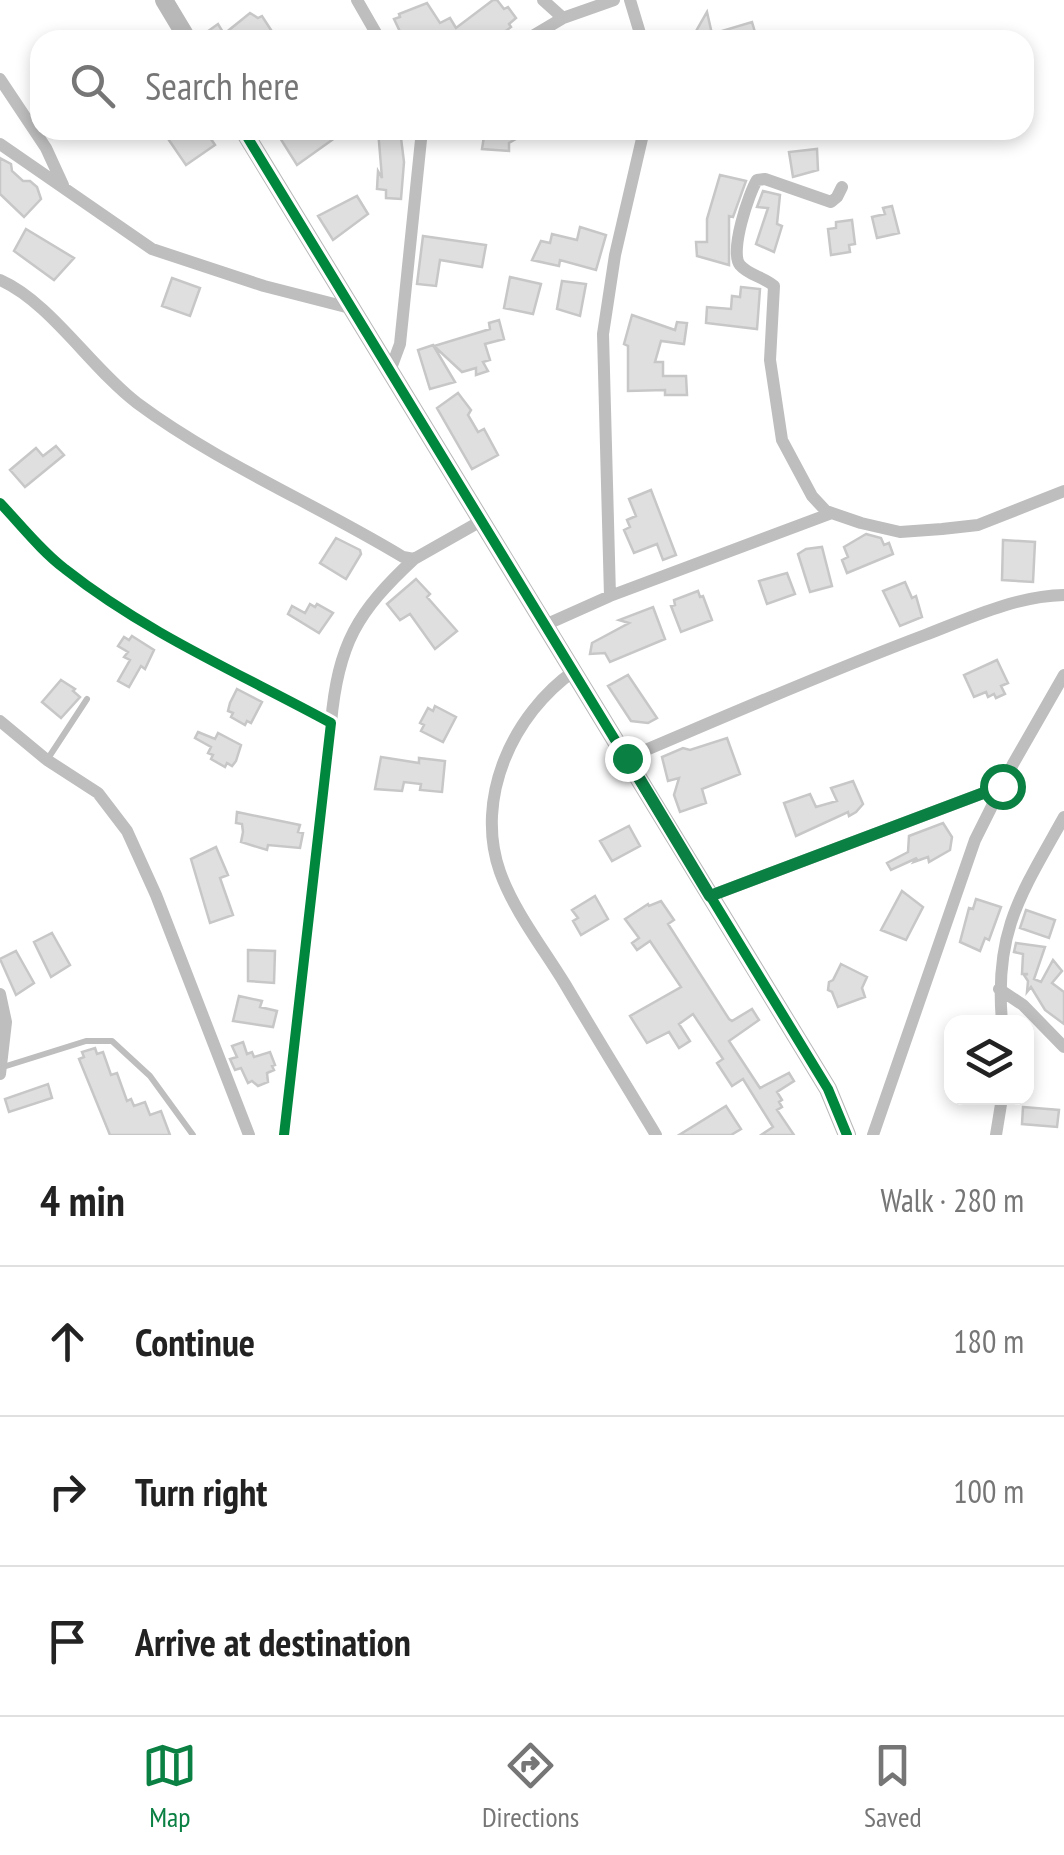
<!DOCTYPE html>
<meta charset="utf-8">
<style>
body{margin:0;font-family:"PT Sans Narrow",sans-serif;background:#f2f2f2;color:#222}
.controls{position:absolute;right:30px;bottom:30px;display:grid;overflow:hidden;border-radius:20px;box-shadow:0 5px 15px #0003}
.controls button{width:90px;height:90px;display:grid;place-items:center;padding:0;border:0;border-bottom:2px solid #e0e0e0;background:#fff;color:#222;font:50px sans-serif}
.stop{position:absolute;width:30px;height:30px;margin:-22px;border:8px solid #0b8043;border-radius:50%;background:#fff}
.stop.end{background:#0b8043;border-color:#fff;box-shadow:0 2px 10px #0008}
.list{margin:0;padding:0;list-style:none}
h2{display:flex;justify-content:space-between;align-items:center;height:130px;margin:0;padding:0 40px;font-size:42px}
h2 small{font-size:32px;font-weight:400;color:#767676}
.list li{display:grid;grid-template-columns:65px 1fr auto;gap:30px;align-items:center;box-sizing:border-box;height:150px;padding:0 40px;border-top:2px solid #e0e0e0}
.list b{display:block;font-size:38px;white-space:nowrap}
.list em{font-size:32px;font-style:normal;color:#767676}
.icon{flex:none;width:55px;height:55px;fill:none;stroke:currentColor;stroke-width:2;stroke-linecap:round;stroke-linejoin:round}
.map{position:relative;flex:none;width:1064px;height:1135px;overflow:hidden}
.search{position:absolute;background:#fff;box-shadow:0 5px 15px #0003;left:30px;right:30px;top:30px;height:110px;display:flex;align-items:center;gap:25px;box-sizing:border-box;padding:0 35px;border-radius:30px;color:#767676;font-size:38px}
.sheet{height:580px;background:#fff}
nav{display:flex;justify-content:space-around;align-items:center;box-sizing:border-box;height:140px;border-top:2px solid #e0e0e0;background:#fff;font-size:28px;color:#767676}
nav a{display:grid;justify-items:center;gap:5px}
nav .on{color:#0b8043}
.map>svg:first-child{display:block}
.building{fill:#dfdfdf;stroke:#c7c7c7;stroke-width:2.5}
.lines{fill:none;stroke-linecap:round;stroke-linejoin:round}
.lane{stroke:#bebebe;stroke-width:6}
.street{stroke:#bebebe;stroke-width:12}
.secondary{stroke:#b8b8b8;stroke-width:18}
.cycleway-casing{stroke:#fff;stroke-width:16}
.cycleway{stroke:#00873e;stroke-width:10}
.route{stroke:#0b8043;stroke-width:12}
</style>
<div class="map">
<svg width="1064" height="1135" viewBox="0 0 1064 1135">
<rect width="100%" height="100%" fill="#fff"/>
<path class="building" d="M493,0H497L504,9L508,7L516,18L509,24L511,27L494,40H404L394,19L400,17L399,14L427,3L440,23L450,18L456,28Z
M707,12L712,34L752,22L757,39L691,40Z
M250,13L258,18L262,16L271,30L256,40H251L245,32L233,40H208L204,34L218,24L224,34Z
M162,130H205L215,145L186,165Z
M275,130H346L297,165Z
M378,130H400L404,162L401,199L386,198V190L377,189L378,171L382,178Z
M485,130H514L519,137L509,143V151L482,149Z
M817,149L818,170L793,177L789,152Z
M0,158L11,164L12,171L23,181H30L37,187L41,199L24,217L0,194Z
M720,175L746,181L733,217L729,216V265L697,256L696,242H707V219Z
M763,191L780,195L777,224L782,226L774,252L756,244L768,208L757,207Z
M357,196L368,214L333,240L318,216Z
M892,206L899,233L877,238L872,217L885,214L883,208Z
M852,220L855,244L849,245L850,252L831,255L828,229L836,228V222Z
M580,227L606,235L596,270L560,260L559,266L532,260L541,241L550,243L552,234L577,240Z
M26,229L74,258L54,280L14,251Z
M423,236L486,245L482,267L440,260L436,286L417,284Z
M510,277L541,284L533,314L504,308Z
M172,278L200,288L190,316L162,306Z
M562,281L586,284L580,316L557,309Z
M741,287L760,289L757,329L706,323L707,307L731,309L732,296L740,297Z
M632,315L675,330L677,322L687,323L684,344L661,341L655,362H663V376H686L687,395H665V390L628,391V346L624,344Z
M499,320L504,339L485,344L490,360L483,362L488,371L476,375V368L462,372L434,346L490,329L489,323Z
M433,345L455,382L430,389L418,350Z
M458,393L471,410L468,415L478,432L484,429L498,455L472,469L437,408Z
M56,446L64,455L25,487L10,470L36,448L43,456Z
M651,490L676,555L663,560L657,544L634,553L624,530L630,527L627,520L636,516L629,499Z
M866,534L881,538L884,545L889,543L893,554L847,573L842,560L848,557L844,547Z
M336,538L360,550L361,554L346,579L320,563Z
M1003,540L1035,542L1033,582L1002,580Z
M822,547L832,586L810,592L798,554L806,549Z
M787,573L795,594L767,604L759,581Z
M416,579L430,594L427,597L457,631L435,649L410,614L400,620L387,604Z
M905,582L912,598L916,596L922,617L900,626L883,591Z
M698,591L700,597L703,596L712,620L681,632L671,606L675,605L674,600Z
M310,604L315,607L317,604L333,613L319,633L288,614L292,606L305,613Z
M653,607L665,639L610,662L605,653L590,654L592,643L629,623L619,620Z
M132,636L154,650L145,669L141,666L129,687L118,681L130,660L124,657L128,652L118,646L124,637L129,640Z
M997,660L1008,683L1001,686L1005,694L996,698L994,694L988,697L986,692L974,697L964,675Z
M628,675L657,718L648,723L631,721L608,686Z
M61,680L75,689L73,691L80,697L61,718L42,702Z
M237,689L262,702L251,723L247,721L245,725L231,717L233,713L228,711L230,703Z
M435,706L456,717L443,742L421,731L424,725L420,723L428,708L433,711Z
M198,732L215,739L218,733L241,745L236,761L232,766L227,763L225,767L211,759L213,755L208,753L211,747L195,738Z
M727,738L740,774L702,789L706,803L680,812L674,795L679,778L668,781L662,757L683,748L690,750Z
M381,757L419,763V758L445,761L442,792L420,790L421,784L404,782L402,791L375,789Z
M853,781L863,804L856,812L849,816L848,812L796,836L784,803L810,794L816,807L837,801L831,788Z
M237,812L300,825L298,832L303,833L300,848L268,845L267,850L241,842L243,832L242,824L236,823Z
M943,823L952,837L950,850L929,862L928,857L914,862L917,858L891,870L887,863L908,852L909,836Z
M629,826L640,846L612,861L600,841Z
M216,847L228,875L220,878L233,915L210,923L191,859Z
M902,891L923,907L906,940L881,930Z
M595,896L608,919L581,935L573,921L578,918L572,910Z
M976,899L1001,907L989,940L985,938L980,951L960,942L969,908L973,909Z
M661,901L674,920L668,924L729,1019L732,1021L752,1009L759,1020L729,1041L760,1088L789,1073L794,1081L777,1092L782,1100L779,1102L782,1107L777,1110L794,1135H761L773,1127L743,1079L732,1086L717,1063L723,1059L693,1014L679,1024L690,1041L679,1048L669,1032L647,1043L630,1016L681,987L650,941L637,950L632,943L639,938L625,919L648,904L649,906Z
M1026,910L1055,920L1049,938L1020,928Z
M52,933L70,965L51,977L34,942Z
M1016,943L1045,947L1034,979L1041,982L1053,960L1062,971L1052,983L1064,992V1024L1045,1010L1031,987L1027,992L1028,981L1024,975L1028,974H1022L1023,954L1014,952Z
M248,950L275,951L274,983L248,981Z
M16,951L34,983L16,995L0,959Z
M841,964L867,977L862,988L865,997L838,1007L832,992L828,990L829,982L833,980Z
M239,996L262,1001L260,1007L277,1011L273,1027L233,1021Z
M243,1042L247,1054L252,1052L254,1057L270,1052L275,1065L272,1066L274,1070L267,1073L268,1082L258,1086L252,1081L248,1083L241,1068L235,1070L230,1059L237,1057L232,1046Z
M95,1048L97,1054L103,1052L111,1075L117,1073L127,1101L131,1099L134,1106L145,1102L150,1115L161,1111L170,1135H110L79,1059L84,1057L82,1052Z
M48,1084L52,1098L9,1112L5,1099Z
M726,1106L741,1129L731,1135H679Z
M1023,1107L1059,1110L1057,1127L1022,1124Z"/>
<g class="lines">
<path class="lane" d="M47,760L87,699
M3,1067L86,1041H112L150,1076L193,1135"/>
<path class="street" d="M357,0L380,40
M543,0L563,18
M630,0L642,40
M526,40L563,18L614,0
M0,79L46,148L63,185
M0,144L152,249L264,286L350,308
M842,187L837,197L831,202L765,179L757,180C749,193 729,252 740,265C748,275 764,277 774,286L770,360L782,440L812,496L826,511L861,523L900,532L942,529L978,525L1064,491
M0,280C50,302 91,368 137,403C219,464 316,504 403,557L414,559L481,521
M390,371L400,344L422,130
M0,503C21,525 41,551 65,569C146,633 241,674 331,723L284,1135
M610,596L603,334L615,255L644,130
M545,625L610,596L832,513
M574,671C513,714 474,798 500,872C514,911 543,948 565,984C595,1035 626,1085 656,1135
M0,721L47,760L98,793L127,831L156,895L249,1135
M331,723C338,644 357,612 414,559
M627,758C726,716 824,673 925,635C969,618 1016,596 1064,595
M710,896L1002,786
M999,989L1023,1005L1064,1047
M0,994L6,1022L0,1074
M1002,1022C994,931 1021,894 1064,817
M873,1135L975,840L1013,764L1064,675
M996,1135L1002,1098"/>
<path class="secondary" d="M164,0L188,40
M243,130L828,1089L847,1135"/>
<defs>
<path id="cycleway" d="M243,130L828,1089L847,1135
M0,503C21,525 41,551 65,569C146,633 241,674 331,723L284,1135"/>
</defs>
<use href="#cycleway" class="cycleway-casing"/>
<use href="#cycleway" class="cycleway"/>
</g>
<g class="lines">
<path class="route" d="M627,758L710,896L1002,786"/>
</g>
</svg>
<div class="controls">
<button><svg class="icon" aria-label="layers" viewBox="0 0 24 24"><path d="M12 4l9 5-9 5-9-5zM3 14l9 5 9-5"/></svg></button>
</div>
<div class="stop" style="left:1002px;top:786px"></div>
<div class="stop end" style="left:627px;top:758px"></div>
<div class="search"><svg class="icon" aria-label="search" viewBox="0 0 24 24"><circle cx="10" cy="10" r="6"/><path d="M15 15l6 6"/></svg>Search here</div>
</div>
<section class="sheet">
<h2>4 min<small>Walk · 280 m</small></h2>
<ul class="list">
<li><svg class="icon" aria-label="ahead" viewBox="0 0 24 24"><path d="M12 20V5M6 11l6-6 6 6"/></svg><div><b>Continue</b></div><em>180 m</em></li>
<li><svg class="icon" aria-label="right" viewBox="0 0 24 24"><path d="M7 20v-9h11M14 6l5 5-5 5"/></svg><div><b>Turn right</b></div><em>100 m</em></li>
<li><svg class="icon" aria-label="arrive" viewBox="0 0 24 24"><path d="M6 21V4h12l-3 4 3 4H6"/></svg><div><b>Arrive at destination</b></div></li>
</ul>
</section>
<nav>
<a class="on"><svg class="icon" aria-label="map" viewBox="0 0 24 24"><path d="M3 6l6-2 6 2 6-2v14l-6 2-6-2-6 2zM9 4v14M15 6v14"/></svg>Map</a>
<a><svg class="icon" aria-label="directions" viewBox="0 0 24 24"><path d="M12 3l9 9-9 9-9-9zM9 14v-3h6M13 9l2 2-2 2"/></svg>Directions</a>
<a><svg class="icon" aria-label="saved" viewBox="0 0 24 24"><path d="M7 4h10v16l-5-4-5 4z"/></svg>Saved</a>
</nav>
